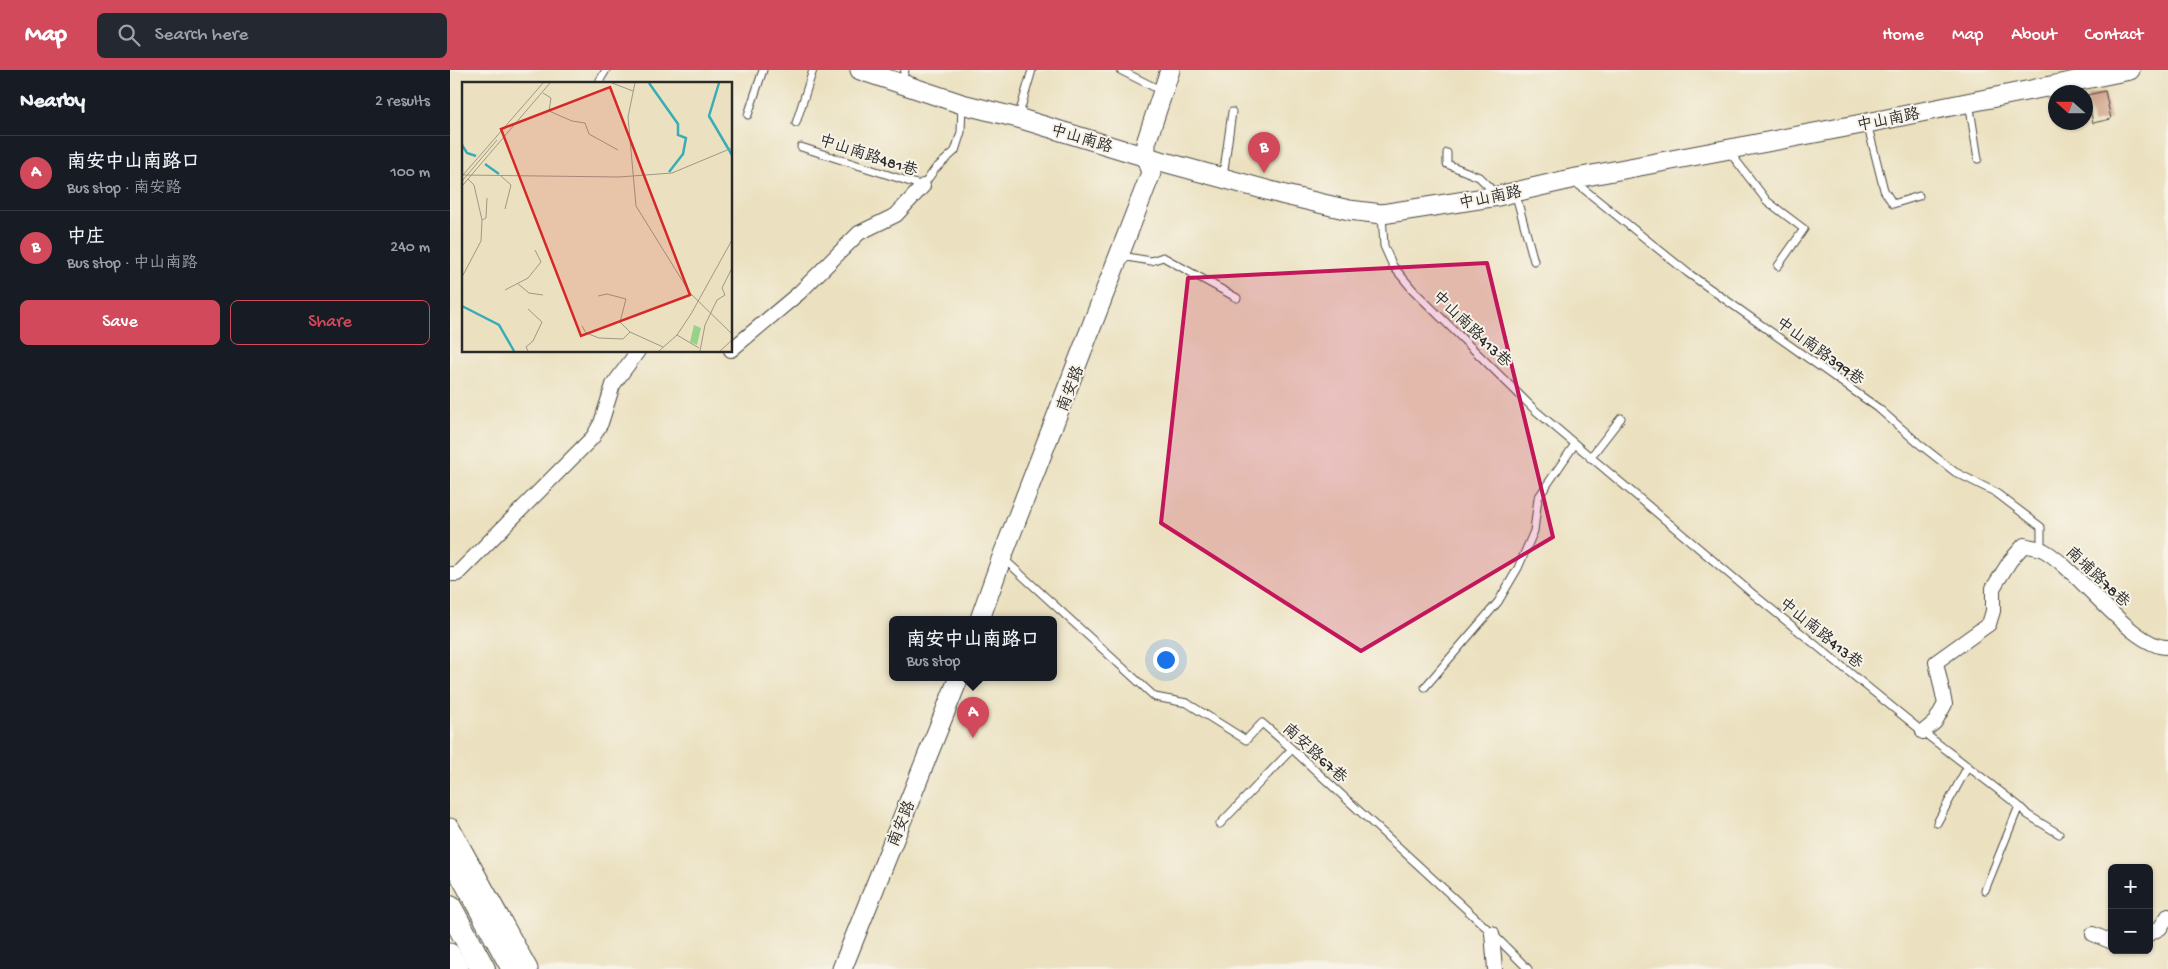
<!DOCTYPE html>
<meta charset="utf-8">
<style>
body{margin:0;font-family:"Gochi Hand","LXGW WenKai TC",sans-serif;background:#242831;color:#f1f3f6}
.controls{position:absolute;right:15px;bottom:15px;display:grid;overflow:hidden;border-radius:8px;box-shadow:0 1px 4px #0004}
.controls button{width:45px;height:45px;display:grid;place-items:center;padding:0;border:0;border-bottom:1px solid #363941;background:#171b24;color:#f1f3f6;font:25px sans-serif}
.compass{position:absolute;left:1598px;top:15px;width:45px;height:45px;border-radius:50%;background:#171b24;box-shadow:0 1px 4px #0004;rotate:291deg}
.you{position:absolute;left:715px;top:589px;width:18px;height:18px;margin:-12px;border:4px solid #fff;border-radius:50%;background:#1a73e8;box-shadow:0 0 0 8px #1a73e833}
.badge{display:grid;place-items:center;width:32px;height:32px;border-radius:50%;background:#d1495b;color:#fff;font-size:16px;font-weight:700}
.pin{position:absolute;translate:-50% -41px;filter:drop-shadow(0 1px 2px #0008)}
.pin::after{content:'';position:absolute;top:26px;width:18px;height:15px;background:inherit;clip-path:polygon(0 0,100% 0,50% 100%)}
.popup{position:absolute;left:439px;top:546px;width:168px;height:65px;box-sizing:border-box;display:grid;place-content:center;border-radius:8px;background:#171b24;filter:drop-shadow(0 1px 4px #0005);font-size:16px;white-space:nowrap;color:#9ea1a6}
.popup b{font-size:19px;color:#f1f3f6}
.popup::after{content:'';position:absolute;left:50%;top:100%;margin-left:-10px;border:10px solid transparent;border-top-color:#171b24}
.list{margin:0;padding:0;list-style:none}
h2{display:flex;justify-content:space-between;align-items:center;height:65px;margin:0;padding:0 20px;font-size:21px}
h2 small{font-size:16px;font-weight:400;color:#9ea1a6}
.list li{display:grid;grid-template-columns:32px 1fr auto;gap:15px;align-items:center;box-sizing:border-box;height:75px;padding:0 20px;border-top:1px solid #363941}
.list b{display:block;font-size:19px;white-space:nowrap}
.list p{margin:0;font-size:16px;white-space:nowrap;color:#9ea1a6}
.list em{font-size:16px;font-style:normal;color:#9ea1a6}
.actions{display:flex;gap:10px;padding:15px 20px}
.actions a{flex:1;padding:11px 0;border:1px solid #d1495b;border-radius:8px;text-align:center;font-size:18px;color:#d1495b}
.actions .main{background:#d1495b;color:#fff}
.icon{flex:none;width:28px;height:28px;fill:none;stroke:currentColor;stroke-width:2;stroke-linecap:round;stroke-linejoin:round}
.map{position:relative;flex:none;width:1718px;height:899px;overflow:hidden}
header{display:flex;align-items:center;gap:30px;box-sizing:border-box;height:70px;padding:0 25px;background:#d1495b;color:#fff}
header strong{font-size:24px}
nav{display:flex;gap:28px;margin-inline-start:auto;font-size:18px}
.search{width:350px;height:45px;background:#242831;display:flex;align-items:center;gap:12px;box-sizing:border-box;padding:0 18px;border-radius:8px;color:#9ea1a6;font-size:19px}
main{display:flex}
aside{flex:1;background:#171b24}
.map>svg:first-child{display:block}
.building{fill:#cc9b80}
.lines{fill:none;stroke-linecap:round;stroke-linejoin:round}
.lane-casing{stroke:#484641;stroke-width:9}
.street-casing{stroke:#484641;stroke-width:16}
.secondary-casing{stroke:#484641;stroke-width:21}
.highway-casing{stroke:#484641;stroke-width:26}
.lane{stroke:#fff;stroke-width:7}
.street{stroke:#fff;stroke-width:14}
.secondary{stroke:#fff;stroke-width:19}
.highway{stroke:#fff;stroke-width:24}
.marked{fill:#c2185b;fill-opacity:0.2;stroke:#c2185b;stroke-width:4;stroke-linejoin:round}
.labels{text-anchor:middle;stroke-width:4;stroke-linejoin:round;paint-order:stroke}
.street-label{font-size:16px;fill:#2b2b2b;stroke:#f7f3e8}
.inset-river{fill:none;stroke:#3aacb5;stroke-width:2.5}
.inset-road{fill:none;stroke:#9e9884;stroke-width:1}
.view{fill:#d62828;fill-opacity:0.15;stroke:#d62828;stroke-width:2.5}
.inset-edge{fill:none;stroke:#2b2b2b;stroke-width:2.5}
</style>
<header>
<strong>Map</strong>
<div class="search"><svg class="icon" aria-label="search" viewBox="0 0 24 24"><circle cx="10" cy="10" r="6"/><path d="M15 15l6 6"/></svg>Search here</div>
<nav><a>Home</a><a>Map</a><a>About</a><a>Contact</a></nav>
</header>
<main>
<aside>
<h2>Nearby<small>2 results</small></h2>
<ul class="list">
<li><span class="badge">A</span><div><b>南安中山南路口</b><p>Bus stop · 南安路</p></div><em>100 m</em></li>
<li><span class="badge">B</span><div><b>中庄</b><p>Bus stop · 中山南路</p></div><em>240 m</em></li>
</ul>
<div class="actions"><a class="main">Save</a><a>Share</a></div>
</aside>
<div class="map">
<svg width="1718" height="899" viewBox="0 0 1718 899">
<rect width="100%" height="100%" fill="#f7f3e8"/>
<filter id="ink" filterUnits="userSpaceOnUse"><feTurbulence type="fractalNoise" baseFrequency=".02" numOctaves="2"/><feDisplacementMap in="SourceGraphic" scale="10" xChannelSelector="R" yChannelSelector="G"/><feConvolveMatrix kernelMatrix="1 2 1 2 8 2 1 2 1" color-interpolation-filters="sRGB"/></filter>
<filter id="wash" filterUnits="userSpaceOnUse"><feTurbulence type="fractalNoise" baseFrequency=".0096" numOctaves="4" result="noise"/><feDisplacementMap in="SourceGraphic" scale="20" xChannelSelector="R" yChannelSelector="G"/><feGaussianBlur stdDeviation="1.12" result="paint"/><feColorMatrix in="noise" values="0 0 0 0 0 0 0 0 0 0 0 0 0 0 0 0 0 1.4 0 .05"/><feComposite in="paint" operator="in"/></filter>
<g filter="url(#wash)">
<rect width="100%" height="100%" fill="#ebe1c0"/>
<g id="blocks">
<path class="building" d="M1655,21L1661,49L1643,53L1637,25Z"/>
</g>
</g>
<g filter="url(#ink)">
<use href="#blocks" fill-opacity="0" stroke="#484641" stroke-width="1"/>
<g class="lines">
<defs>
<path id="lane" d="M670,0L712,21
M150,10L156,0
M451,13L455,0
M1519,32L1528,89
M298,45L313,0
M568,48L582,0
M346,53L363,0
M1417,53L1434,120L1443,134L1469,126
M351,77L473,116L485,99L505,81L511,62L512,34
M1278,80L1317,131L1354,159L1328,196
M997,83V94L1029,107L1046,124
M773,107L782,42
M1125,112L1238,203L1428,338L1468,373L1505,402L1545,422L1591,457V479
M1065,122L1084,191
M932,145L934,176L943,196L963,220L1086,341L1303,524L1473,662L1569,736L1578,745L1609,764
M671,186L701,191L713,187L787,228
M1140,388L1171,348
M554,489L705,627L737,633L796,670L812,653L842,679L1042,863L1078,899
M975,617L1048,532L1068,498L1084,461L1088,428L1125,374
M1487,753L1518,696
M770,754L842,679
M1535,820L1569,736"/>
<path id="street" d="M281,280L349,223L409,163L446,145L473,116
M0,504H7L143,367L151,353L163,315L188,281
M1473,662L1485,652L1495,634L1486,592L1539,554L1543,541V518L1560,491L1574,475C1580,477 1587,477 1593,480C1627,498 1683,579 1718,577
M1042,863L1045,899
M1643,864L1662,872
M1699,864L1710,858L1718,846"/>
<path id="secondary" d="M410,0L512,34L568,48L696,87L835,125L899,140L932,144L1048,126L1121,109L1417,53L1680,0
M530,549L552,487L701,103L696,87V73L720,0
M0,758L78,899
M0,883L9,899
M392,899L509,607"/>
<path id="highway" d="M0,782L64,899
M0,838L33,899"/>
</defs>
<use href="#lane" class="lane-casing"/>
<use href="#street" class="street-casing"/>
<use href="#secondary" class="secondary-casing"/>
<use href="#highway" class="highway-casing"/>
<use href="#lane" class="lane"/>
<use href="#street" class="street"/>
<use href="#secondary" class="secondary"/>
<use href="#highway" class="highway"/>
</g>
</g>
<path class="marked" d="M1037,193L1103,467L911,581L711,453L738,208Z"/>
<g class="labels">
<g class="street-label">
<text transform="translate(1438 48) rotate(-11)" y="6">中山南路</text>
<text transform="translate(632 67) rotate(17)" y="6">中山南路</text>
<text transform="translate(419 84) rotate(18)" y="6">中山南路481巷</text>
<text transform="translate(1040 126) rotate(-11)" y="6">中山南路</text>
<text transform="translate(1023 258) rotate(44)" y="6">中山南路413巷</text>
<text transform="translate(1371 280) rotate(36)" y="6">中山南路399巷</text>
<text transform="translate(619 318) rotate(-69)" y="6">南安路</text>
<text transform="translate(1649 506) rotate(43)" y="6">南埔路78巷</text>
<text transform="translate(1372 562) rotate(39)" y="6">中山南路413巷</text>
<text transform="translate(866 682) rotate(42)" y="6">南安路67巷</text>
<text transform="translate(450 753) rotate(-68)" y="6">南安路</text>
</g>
</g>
<g transform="translate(12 12)">
<rect width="270" height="270" fill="#ebe1c0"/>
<path d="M232,243L239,246L235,263L228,260Z" fill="#96d287"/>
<path class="inset-river" d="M187,1L216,42V53L224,56L221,72L207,90M257,1L247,34L270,73M0,63L5,71L14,74M23,82L37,92M0,224L37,243L52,269"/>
<path class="inset-road" d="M150,1L171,9M173,1L166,35L174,124L228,211L270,252M81,11L89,16L87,29L110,39L123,41L127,52L156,68M0,93L157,95L210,91L270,66M1,93L81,1M39,94L49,103L43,127M0,99L35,58M0,104L88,1M20,138L24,136L25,116M0,195L19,159L20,138L12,103L6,97M55,201L67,211L81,213M43,208L66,196L79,180L73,168M136,214L145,212L164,217L158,240L168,250L201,265M66,227L80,240L71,259L64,265L66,269M120,244L124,251L137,256L161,257L168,250M215,253L237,266M197,269L215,253L229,232L270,158M238,269L243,243L255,218L263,213L260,206L270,186M258,269L270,258"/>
<path class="view" d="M148,5L228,213L119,254L39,47Z"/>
<rect width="270" height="270" class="inset-edge"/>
</g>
</svg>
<div class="controls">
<button>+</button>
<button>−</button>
</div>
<svg class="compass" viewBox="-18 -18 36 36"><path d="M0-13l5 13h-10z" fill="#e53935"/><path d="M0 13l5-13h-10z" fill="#9ea1a6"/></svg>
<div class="you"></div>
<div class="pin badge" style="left:523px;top:668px">A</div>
<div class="popup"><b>南安中山南路口</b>Bus stop</div>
<div class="pin badge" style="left:814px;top:103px">B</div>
</div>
</main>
